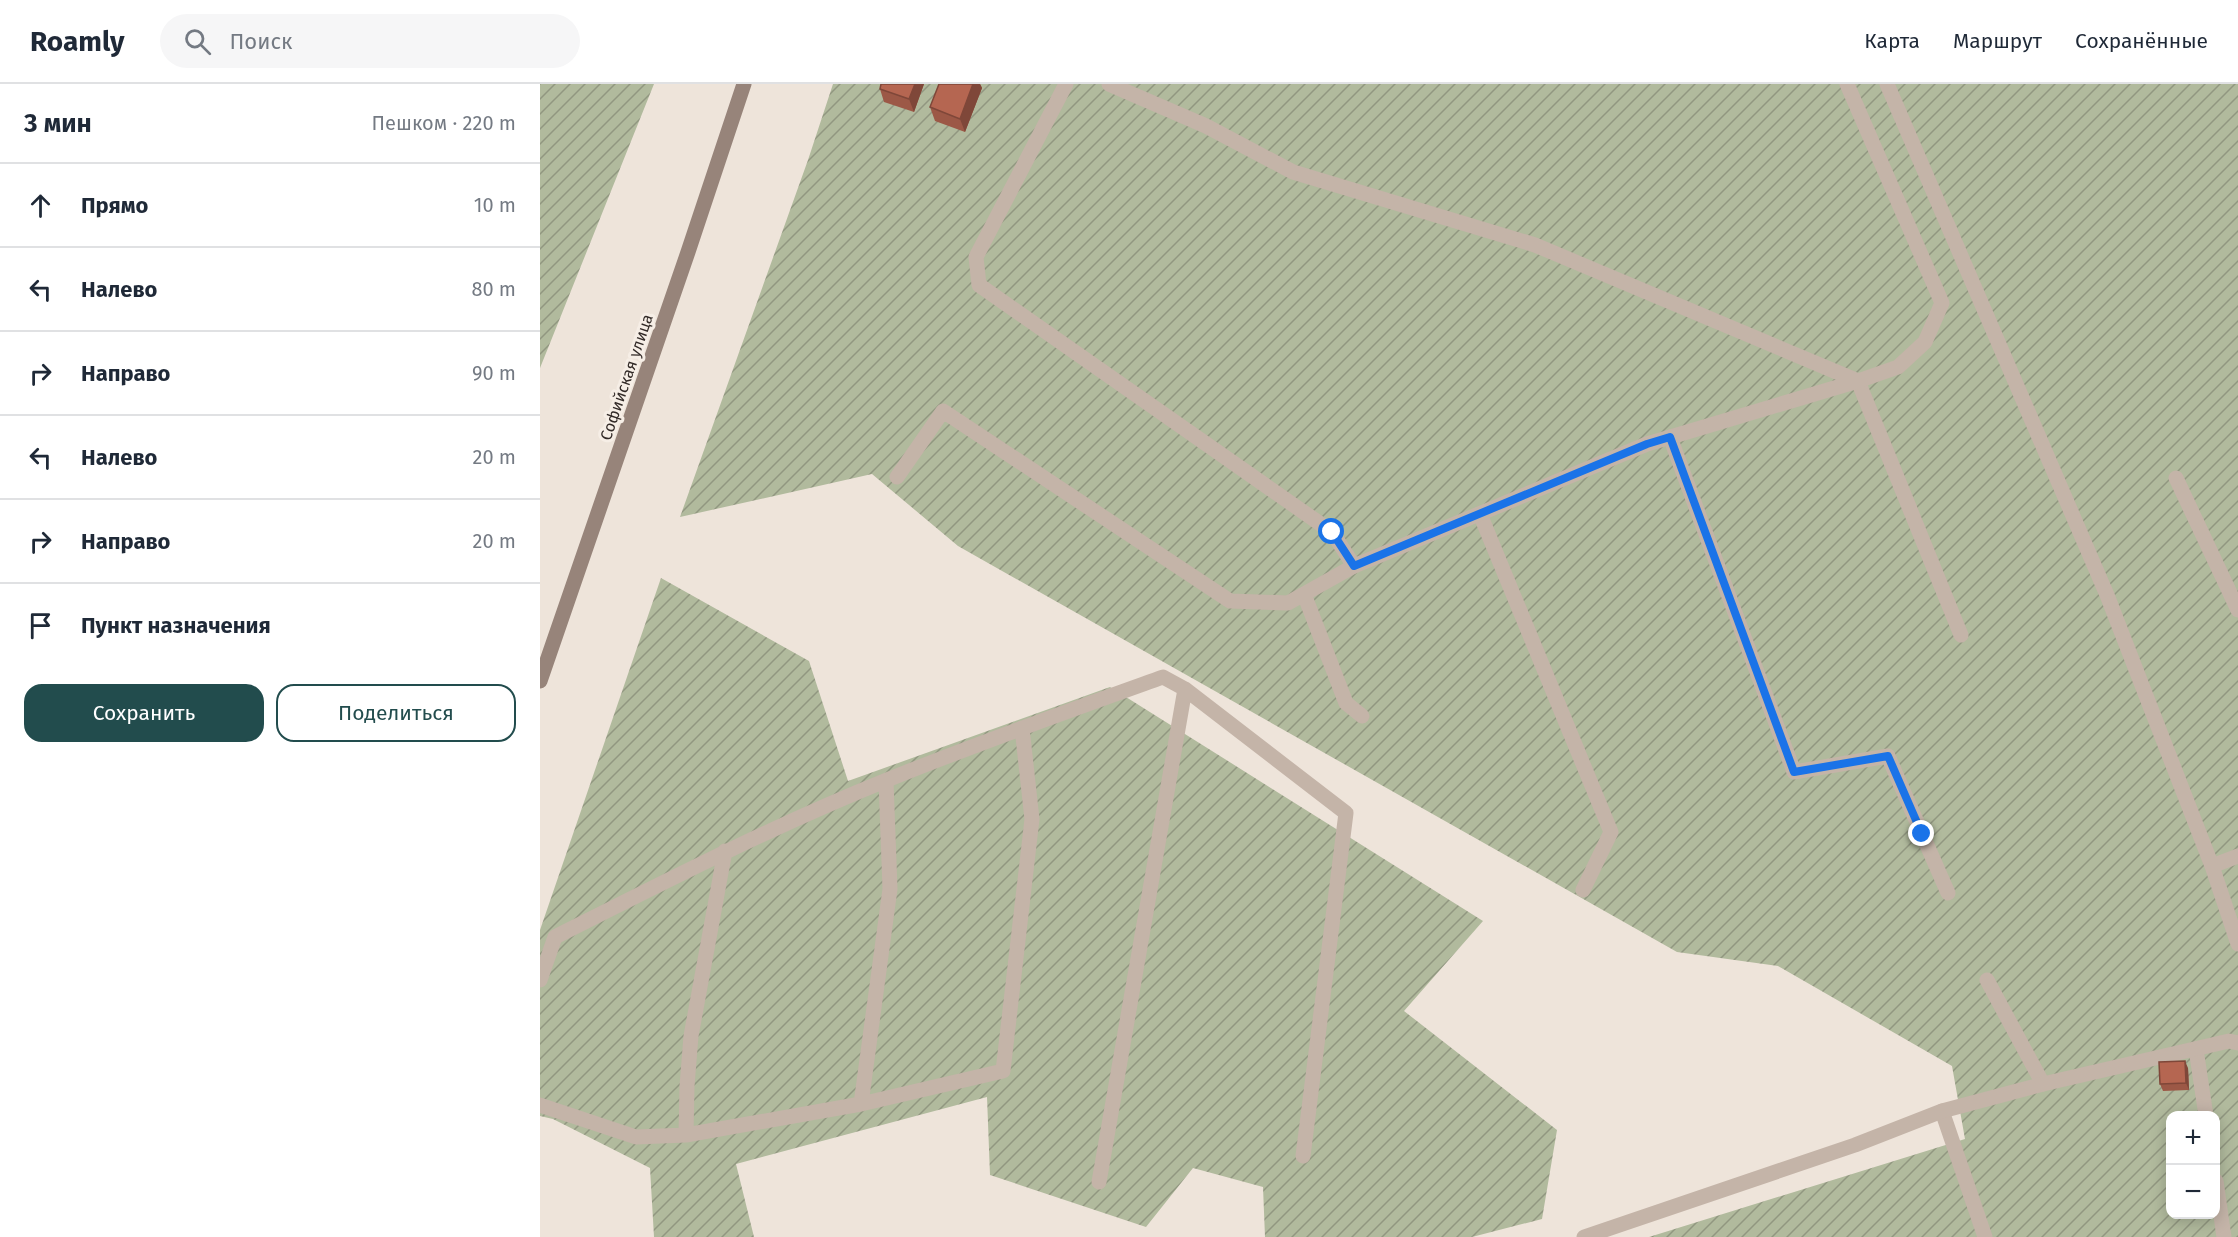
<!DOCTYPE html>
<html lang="ru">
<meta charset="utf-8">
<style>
body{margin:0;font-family:"Fira Sans",sans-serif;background:#f6f6f7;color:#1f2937}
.controls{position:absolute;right:18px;bottom:18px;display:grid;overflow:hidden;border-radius:12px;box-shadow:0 3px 15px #0003}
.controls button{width:54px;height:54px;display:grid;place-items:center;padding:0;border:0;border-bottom:2px solid #e0e1e3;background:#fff;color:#1f2937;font:30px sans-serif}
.stop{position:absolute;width:18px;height:18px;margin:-14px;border:4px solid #1a73e8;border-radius:50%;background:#fff}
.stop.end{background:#1a73e8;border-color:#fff;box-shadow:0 2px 6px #0008}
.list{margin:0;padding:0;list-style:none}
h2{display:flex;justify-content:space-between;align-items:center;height:78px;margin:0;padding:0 24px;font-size:26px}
h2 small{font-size:20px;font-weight:400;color:#747a83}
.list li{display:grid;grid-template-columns:39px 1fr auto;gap:18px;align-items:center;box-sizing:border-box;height:84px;padding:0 24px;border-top:2px solid #e0e1e3}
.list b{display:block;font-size:22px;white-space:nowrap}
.list em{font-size:20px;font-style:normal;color:#747a83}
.actions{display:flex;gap:12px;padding:18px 24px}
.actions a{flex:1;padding:14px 0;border:2px solid #224c4d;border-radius:18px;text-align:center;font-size:21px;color:#224c4d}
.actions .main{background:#224c4d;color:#fff}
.icon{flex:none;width:33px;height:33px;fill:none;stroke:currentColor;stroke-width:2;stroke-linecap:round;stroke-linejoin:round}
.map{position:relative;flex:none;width:1698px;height:1153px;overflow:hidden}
header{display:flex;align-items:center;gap:36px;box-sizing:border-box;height:84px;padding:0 30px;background:#fff;border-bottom:2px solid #e0e1e3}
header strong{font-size:28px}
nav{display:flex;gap:33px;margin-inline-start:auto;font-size:21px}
.search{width:420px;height:54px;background:#f6f6f7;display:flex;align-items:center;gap:15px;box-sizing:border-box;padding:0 21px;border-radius:33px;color:#747a83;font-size:22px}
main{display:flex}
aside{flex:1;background:#fff}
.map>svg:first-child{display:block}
.garden{fill:url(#garden-furrows);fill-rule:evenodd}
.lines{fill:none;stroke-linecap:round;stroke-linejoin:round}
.service{stroke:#c4b4a8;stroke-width:15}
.minor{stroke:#c4b4a8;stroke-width:15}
.secondary{stroke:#97847a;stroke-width:15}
.wall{fill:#9c5846}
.shaded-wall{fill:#7f4739}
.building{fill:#b56651;stroke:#7f4739;stroke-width:1.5}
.route{stroke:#1a73e8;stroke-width:8}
.labels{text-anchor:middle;stroke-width:6;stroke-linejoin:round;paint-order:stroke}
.street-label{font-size:16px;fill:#322a27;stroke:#f6eee6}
</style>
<header>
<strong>Roamly</strong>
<div class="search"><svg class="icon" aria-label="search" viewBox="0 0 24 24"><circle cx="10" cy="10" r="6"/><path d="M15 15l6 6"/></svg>Поиск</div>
<nav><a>Карта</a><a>Маршрут</a><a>Сохранённые</a></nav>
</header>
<main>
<aside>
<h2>3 мин<small>Пешком · 220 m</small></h2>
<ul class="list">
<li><svg class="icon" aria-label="ahead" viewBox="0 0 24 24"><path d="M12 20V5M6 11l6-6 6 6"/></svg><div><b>Прямо</b></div><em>10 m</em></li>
<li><svg class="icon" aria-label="left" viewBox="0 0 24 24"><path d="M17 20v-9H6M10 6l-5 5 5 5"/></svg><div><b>Налево</b></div><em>80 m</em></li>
<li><svg class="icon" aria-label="right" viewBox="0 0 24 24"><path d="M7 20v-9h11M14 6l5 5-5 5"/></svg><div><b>Направо</b></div><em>90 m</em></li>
<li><svg class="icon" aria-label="left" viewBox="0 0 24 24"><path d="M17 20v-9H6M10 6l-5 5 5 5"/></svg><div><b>Налево</b></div><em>20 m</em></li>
<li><svg class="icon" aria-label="right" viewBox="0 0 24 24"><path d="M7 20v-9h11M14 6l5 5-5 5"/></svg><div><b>Направо</b></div><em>20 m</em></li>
<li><svg class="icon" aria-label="arrive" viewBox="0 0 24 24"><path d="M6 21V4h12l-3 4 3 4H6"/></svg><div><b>Пункт назначения</b></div></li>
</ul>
<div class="actions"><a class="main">Сохранить</a><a>Поделиться</a></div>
</aside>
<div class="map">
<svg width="1698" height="1153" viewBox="0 0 1698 1153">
<defs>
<pattern id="garden-furrows" width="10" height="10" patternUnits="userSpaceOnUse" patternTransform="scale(1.5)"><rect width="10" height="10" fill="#b1ba9d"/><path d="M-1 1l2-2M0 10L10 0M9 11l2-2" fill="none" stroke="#919780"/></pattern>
</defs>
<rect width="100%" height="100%" fill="#eee4da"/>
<path class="garden" d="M0,0H114L0,284Z
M293,0H1698V1153H1109L1425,1055L1412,982L1238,882L1137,868L418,462L332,390L140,433L268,76ZM1630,1032H1676V1130H1630Z
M121,494L269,577L308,697L570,603L943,837L864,927L1017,1046L1002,1135L932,1153H725L723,1103L653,1084L606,1143L450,1091L447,1013L196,1080L214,1153H114L110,1084L13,1035L0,1032V846Z"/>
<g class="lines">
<path class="service" d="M1318,297L1421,551
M1130,353L1254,688L1348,672L1408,809
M357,393L403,327L690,517L748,519L814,482
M1636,394L1698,526
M940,430L1071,748L1043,806
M764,510L806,619L822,632
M0,896L15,853C124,798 233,742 347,696C438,659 531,626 623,593L645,605L806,729L763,1072
M1447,896L1503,1000
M1656,965L1666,1032
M321,1020L350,805L346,697
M0,1021L96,1053L146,1051L321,1020L463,987L492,735L482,644
M1402,1027L1445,1153
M146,1051L147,1002L151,952L185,767
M1676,1097L1684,1153
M559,1098L645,605"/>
<path class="minor" d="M526,0L436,173L439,201L792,448L814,482L1107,360L1318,297L995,161L753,88L666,42L569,0
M1307,0L1402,219L1385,258L1358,283L1318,297
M1347,0L1567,511L1672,782
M1698,772L1672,782L1698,860
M1044,1153L1315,1061L1402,1027L1503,1000L1689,957L1698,959"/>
<path class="secondary" d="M0,597L148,168L204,0"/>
</g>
<path class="wall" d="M384,0L374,28L344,18L340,5Z
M433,0H440L442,4L425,48L395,37L390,23Z
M1648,984L1649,1006L1623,1007L1620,1000Z"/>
<path class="shaded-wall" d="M375,0H384L374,28L369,15Z
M433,0H440L442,4L425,48L420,35Z
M1645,977L1648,984L1649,1006L1646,999Z"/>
<path class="building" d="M341,0H375L369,15L340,5Z
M399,0H433L420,35L390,23Z
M1645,977L1646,999L1620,1000L1619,978Z"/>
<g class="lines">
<path class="route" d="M792,448L814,482L1107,360L1130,353L1254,688L1348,672L1382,750"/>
</g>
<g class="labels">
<g class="street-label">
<text transform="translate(86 293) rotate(-71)" y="6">Софийская улица</text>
</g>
</g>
</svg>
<div class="controls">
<button>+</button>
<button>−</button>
</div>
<div class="stop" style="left:792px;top:448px"></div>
<div class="stop end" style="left:1382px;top:750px"></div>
</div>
</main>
